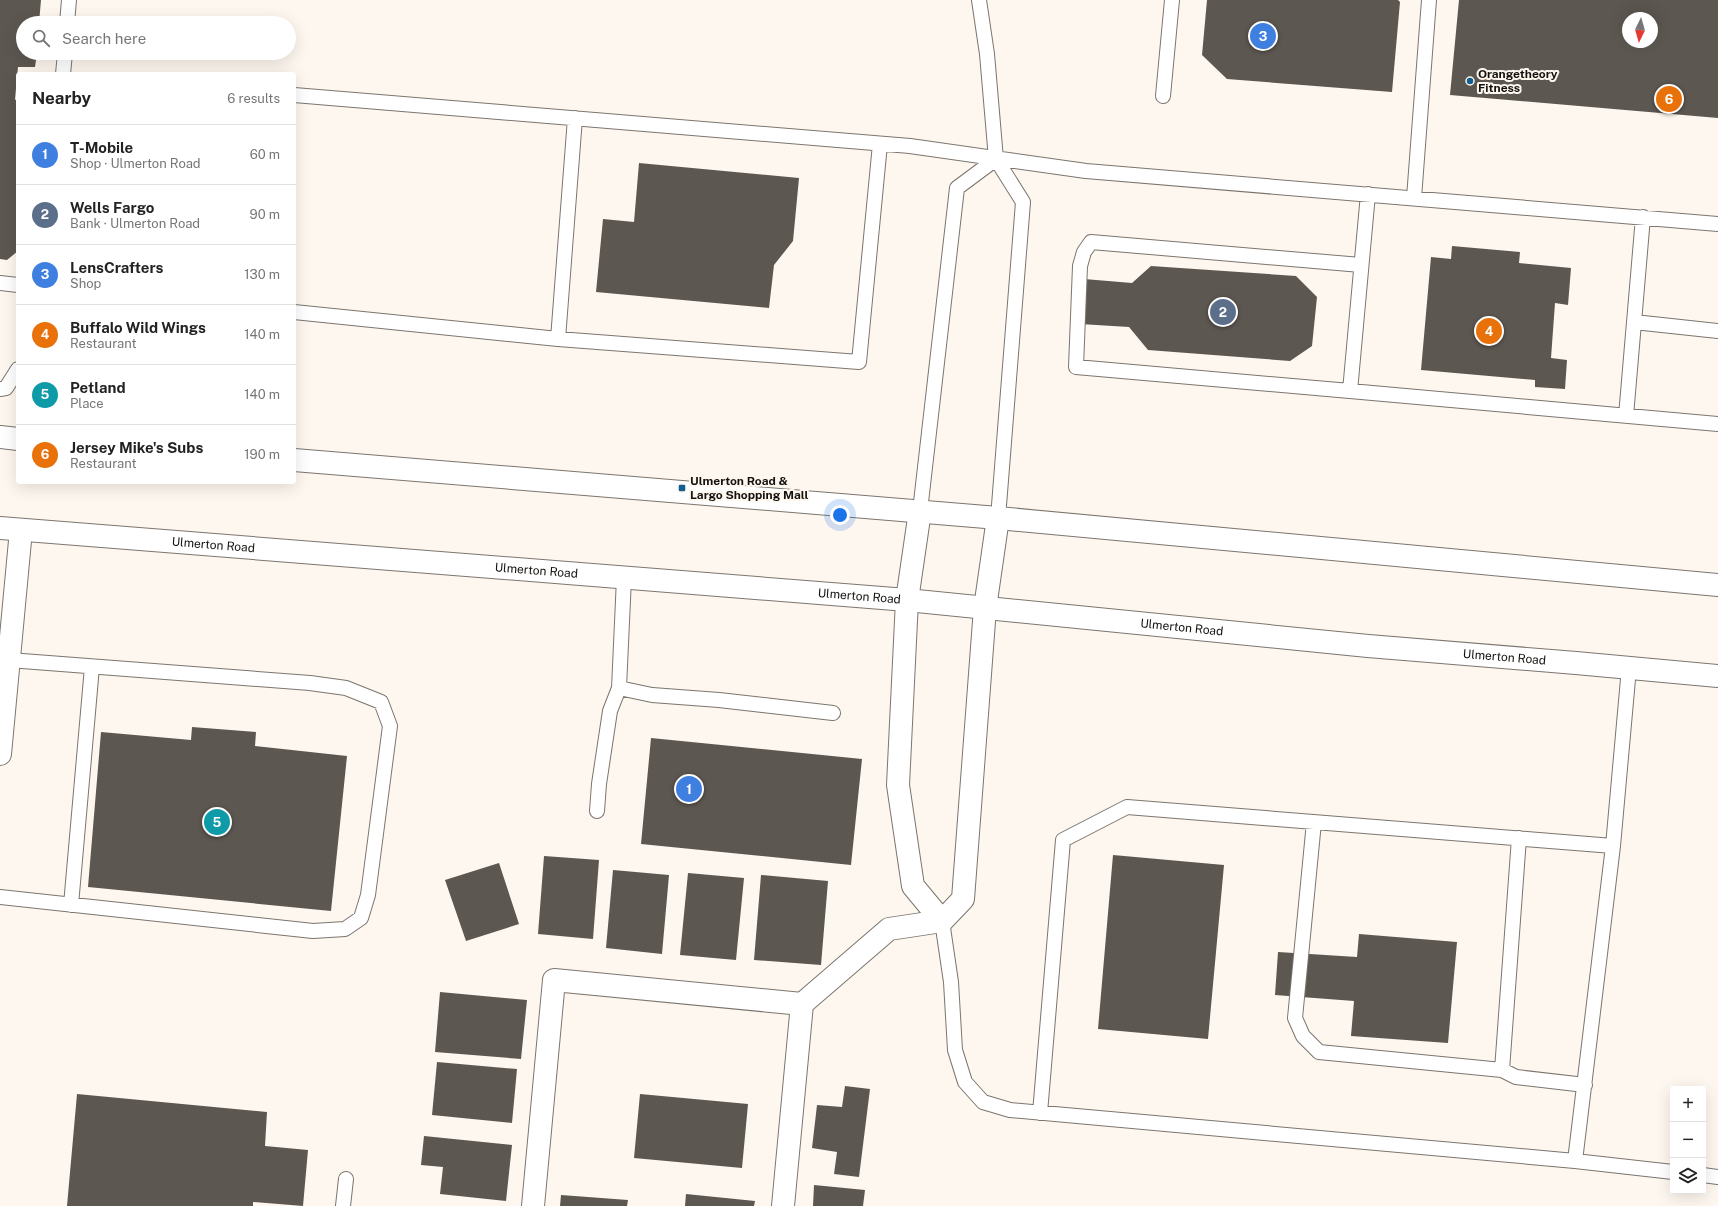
<!DOCTYPE html>
<meta charset="utf-8">
<style>
body{margin:0;font-family:"Public Sans",sans-serif;background:#f2f2f2;color:#222}
.controls{position:absolute;right:12px;bottom:12px;display:grid;overflow:hidden;border-radius:4px;box-shadow:0 4px 16px #0002}
.controls button{width:36px;height:36px;display:grid;place-items:center;padding:0;border:0;border-bottom:1px solid #e0e0e0;background:#fff;color:#222;font:20px sans-serif}
.compass{position:absolute;left:1622px;top:12px;width:36px;height:36px;border-radius:50%;background:#fff;box-shadow:0 4px 16px #0002;rotate:185deg}
.you{position:absolute;left:840px;top:515px;width:14px;height:14px;margin:-10px;border:3px solid #fff;border-radius:50%;background:#1a73e8;box-shadow:0 0 0 6px #1a73e833}
.badge{display:grid;place-items:center;width:26px;height:26px;border-radius:50%;background:#b45309;color:#fff;font-size:13px;font-weight:700}
.pin{position:absolute;translate:-50% -50%;border:2px solid #fff;box-shadow:0 1px 4px #0006}
.list{margin:0;padding:0;list-style:none}
h2{display:flex;justify-content:space-between;align-items:center;height:52px;margin:0;padding:0 16px;font-size:17px}
h2 small{font-size:13px;font-weight:400;color:#767676}
.list li{display:grid;grid-template-columns:26px 1fr auto;gap:12px;align-items:center;box-sizing:border-box;height:60px;padding:0 16px;border-top:1px solid #e0e0e0}
.list b{display:block;font-size:15px;white-space:nowrap}
.list p{margin:0;font-size:13px;white-space:nowrap;color:#767676}
.list em{font-size:13px;font-style:normal;color:#767676}
.icon{flex:none;width:22px;height:22px;fill:none;stroke:currentColor;stroke-width:2;stroke-linecap:round;stroke-linejoin:round}
.map{position:relative;flex:none;width:1718px;height:1206px;overflow:hidden}
.search{position:absolute;background:#fff;box-shadow:0 4px 16px #0002;left:16px;top:16px;width:280px;height:44px;display:flex;align-items:center;gap:10px;box-sizing:border-box;padding:0 14px;border-radius:22px;color:#767676;font-size:15px}
.panel{position:absolute;background:#fff;box-shadow:0 4px 16px #0002;left:16px;top:72px;width:280px;height:412px;border-radius:4px}
.map>svg:first-child{display:block}
.building{fill:#5d5751;fill-rule:evenodd}
.lines{fill:none;stroke-linecap:round;stroke-linejoin:round}
.service-casing{stroke:#7c756f;stroke-width:16}
.minor-casing{stroke:#7c756f;stroke-width:24}
.primary-casing{stroke:#7c756f;stroke-width:24}
.service{stroke:#fff;stroke-width:14}
.minor{stroke:#fff;stroke-width:22}
.primary{stroke:#fff;stroke-width:22}
.poi-dot{fill:#135f92;stroke:#fef7ef;stroke-width:1.5}
.labels{text-anchor:middle;stroke-width:4;stroke-linejoin:round;paint-order:stroke}
.poi-label{font-size:12px;font-weight:bold;fill:#14120f;stroke:#fef7ef;text-anchor:start}
.street-label{font-size:12px;fill:#14120f;stroke:#fef7ef}
</style>
<div class="map">
<svg width="1718" height="1206" viewBox="0 0 1718 1206">
<rect width="100%" height="100%" fill="#fef7ef"/>
<path class="building" d="M0,0H41L39,23H23V53H37L35,67H18L15,99L18,104V251L7,260L0,259Z
M1207,0H1398L1400,2L1392,92L1227,79L1202,55Z
M1459,0H1718V118L1450,95ZM1628,18H1652V42H1628Z
M639,163L799,178L793,241L774,265L769,308L596,292L603,219L634,222Z
M1452,246L1520,252L1519,263L1571,268L1568,305L1555,303L1551,358L1567,360L1565,389L1535,387V380L1421,370L1431,257L1451,259Z
M1151,266L1296,276L1317,297L1312,346L1290,361L1148,350L1129,327L1080,324L1084,279L1132,283Z
M192,727L256,732L255,746L347,756L331,911L88,887L101,732L191,740Z
M651,738L862,759L851,865L641,844Z
M1113,855L1224,865L1208,1039L1098,1029Z
M544,856L599,860L593,939L538,934Z
M499,863L519,924L466,941L445,880Z
M613,870L669,875L662,954L606,948Z
M688,873L744,878L736,960L680,955Z
M761,875L828,881L821,965L754,960Z
M1359,934L1457,942L1448,1043L1351,1036L1354,1001L1275,995L1278,952L1357,957Z
M440,992L527,1000L521,1059L435,1052Z
M437,1062L517,1069L512,1123L432,1115Z
M845,1086L870,1089L859,1177L834,1174L837,1152L812,1148L817,1105L842,1107Z
M77,1094L267,1112L265,1146L308,1150L303,1206L253,1202V1206H67Z
M640,1094L748,1104L742,1168L634,1158Z
M424,1136L512,1145L506,1201L440,1194L443,1167L421,1165Z
M814,1185L865,1190L863,1206H813Z
M686,1194L755,1201L754,1206H685Z
M561,1195L628,1200L627,1206H560Z"/>
<g class="lines">
<defs>
<path id="service" d="M979,0L987,54L996,159L1023,202L998,518
M67,23L69,0
M63,74L65,53
M294,95L910,146L1086,171L1718,224
M1163,96L1172,0
M1414,198L1429,0
M1361,265L1091,242L1084,252L1080,266L1076,367L1350,391L1368,194
M0,283L18,285
M294,312L558,339L859,362L880,144
M1634,322L1718,331
M558,339L575,118
M0,389L6,388L18,369
M1350,391L1718,424
M1626,416L1643,217
M920,511L957,188L996,159
M619,688L652,695L719,700L833,713
M597,811L599,784L610,711L619,688L624,578
M1314,822L1295,1018L1303,1036L1319,1052L1502,1070
M1519,838L1502,1070L1516,1077L1585,1085
M0,897L313,931L345,929L361,918L368,895L390,726L381,702L346,688L310,683L9,660
M71,905L92,667
M942,921L951,982L955,1050L965,1082L983,1102L1010,1110L1575,1161L1673,1172
M1040,1113L1063,840L1127,807L1613,846
M1575,1161L1613,846L1629,668
M1703,1175L1718,1177
M343,1206L346,1179"/>
<path id="minor" d="M920,511L907,600L898,785L913,886L942,921
M0,754L21,530
M802,1004L889,929L942,921L963,899L985,608L998,518
M533,1206L554,980L802,1004L783,1206"/>
<g id="primary">
<path d="M0,437L18,439"/>
<path d="M294,460L998,518L1718,585"/>
<path id="s1" d="M0,528L907,600L1368,646L1576,663L1718,676"/>
</g>
</defs>
<use href="#service" class="service-casing"/>
<use href="#minor" class="minor-casing"/>
<use href="#primary" class="primary-casing"/>
<use href="#service" class="service"/>
<use href="#minor" class="minor"/>
<use href="#primary" class="primary"/>
</g>
<g class="poi-dot">
<circle cx="1470" cy="81" r="4"/>
<rect x="678" y="484" width="8" height="8" rx="2"/>
</g>
<g class="labels">
<g class="poi-label">
<text x="1478" y="78">Orangetheory<tspan x="1478" dy="14">Fitness</tspan></text>
<text x="690" y="485">Ulmerton Road &amp;<tspan x="690" dy="14">Largo Shopping Mall</tspan></text>
</g>
<g class="street-label">
<text dy="4" stroke="none"><textPath href="#s1" startOffset="214">Ulmerton Road</textPath></text>
<text dy="4" stroke="none"><textPath href="#s1" startOffset="538">Ulmerton Road</textPath></text>
<text dy="4" stroke="none"><textPath href="#s1" startOffset="862">Ulmerton Road</textPath></text>
<text dy="4" stroke="none"><textPath href="#s1" startOffset="1186">Ulmerton Road</textPath></text>
<text dy="4" stroke="none"><textPath href="#s1" startOffset="1510">Ulmerton Road</textPath></text>
</g>
</g>
</svg>
<div class="controls">
<button>+</button>
<button>−</button>
<button><svg class="icon" aria-label="layers" viewBox="0 0 24 24"><path d="M12 4l9 5-9 5-9-5zM3 14l9 5 9-5"/></svg></button>
</div>
<svg class="compass" viewBox="-18 -18 36 36"><path d="M0-13l5 13h-10z" fill="#e53935"/><path d="M0 13l5-13h-10z" fill="#767676"/></svg>
<div class="you"></div>
<div class="pin badge" style="left:689px;top:789px;background:#3f7fe0">1</div>
<div class="pin badge" style="left:1223px;top:312px;background:#5c6f8a">2</div>
<div class="pin badge" style="left:1263px;top:36px;background:#3f7fe0">3</div>
<div class="pin badge" style="left:1489px;top:331px;background:#e8710a">4</div>
<div class="pin badge" style="left:217px;top:822px;background:#0f9aa8">5</div>
<div class="pin badge" style="left:1669px;top:99px;background:#e8710a">6</div>
<div class="search"><svg class="icon" aria-label="search" viewBox="0 0 24 24"><circle cx="10" cy="10" r="6"/><path d="M15 15l6 6"/></svg>Search here</div>
<section class="panel">
<h2>Nearby<small>6 results</small></h2>
<ul class="list">
<li><span class="badge" style="background:#3f7fe0">1</span><div><b>T-Mobile</b><p>Shop · Ulmerton Road</p></div><em>60 m</em></li>
<li><span class="badge" style="background:#5c6f8a">2</span><div><b>Wells Fargo</b><p>Bank · Ulmerton Road</p></div><em>90 m</em></li>
<li><span class="badge" style="background:#3f7fe0">3</span><div><b>LensCrafters</b><p>Shop</p></div><em>130 m</em></li>
<li><span class="badge" style="background:#e8710a">4</span><div><b>Buffalo Wild Wings</b><p>Restaurant</p></div><em>140 m</em></li>
<li><span class="badge" style="background:#0f9aa8">5</span><div><b>Petland</b><p>Place</p></div><em>140 m</em></li>
<li><span class="badge" style="background:#e8710a">6</span><div><b>Jersey Mike's Subs</b><p>Restaurant</p></div><em>190 m</em></li>
</ul>
</section>
</div>
